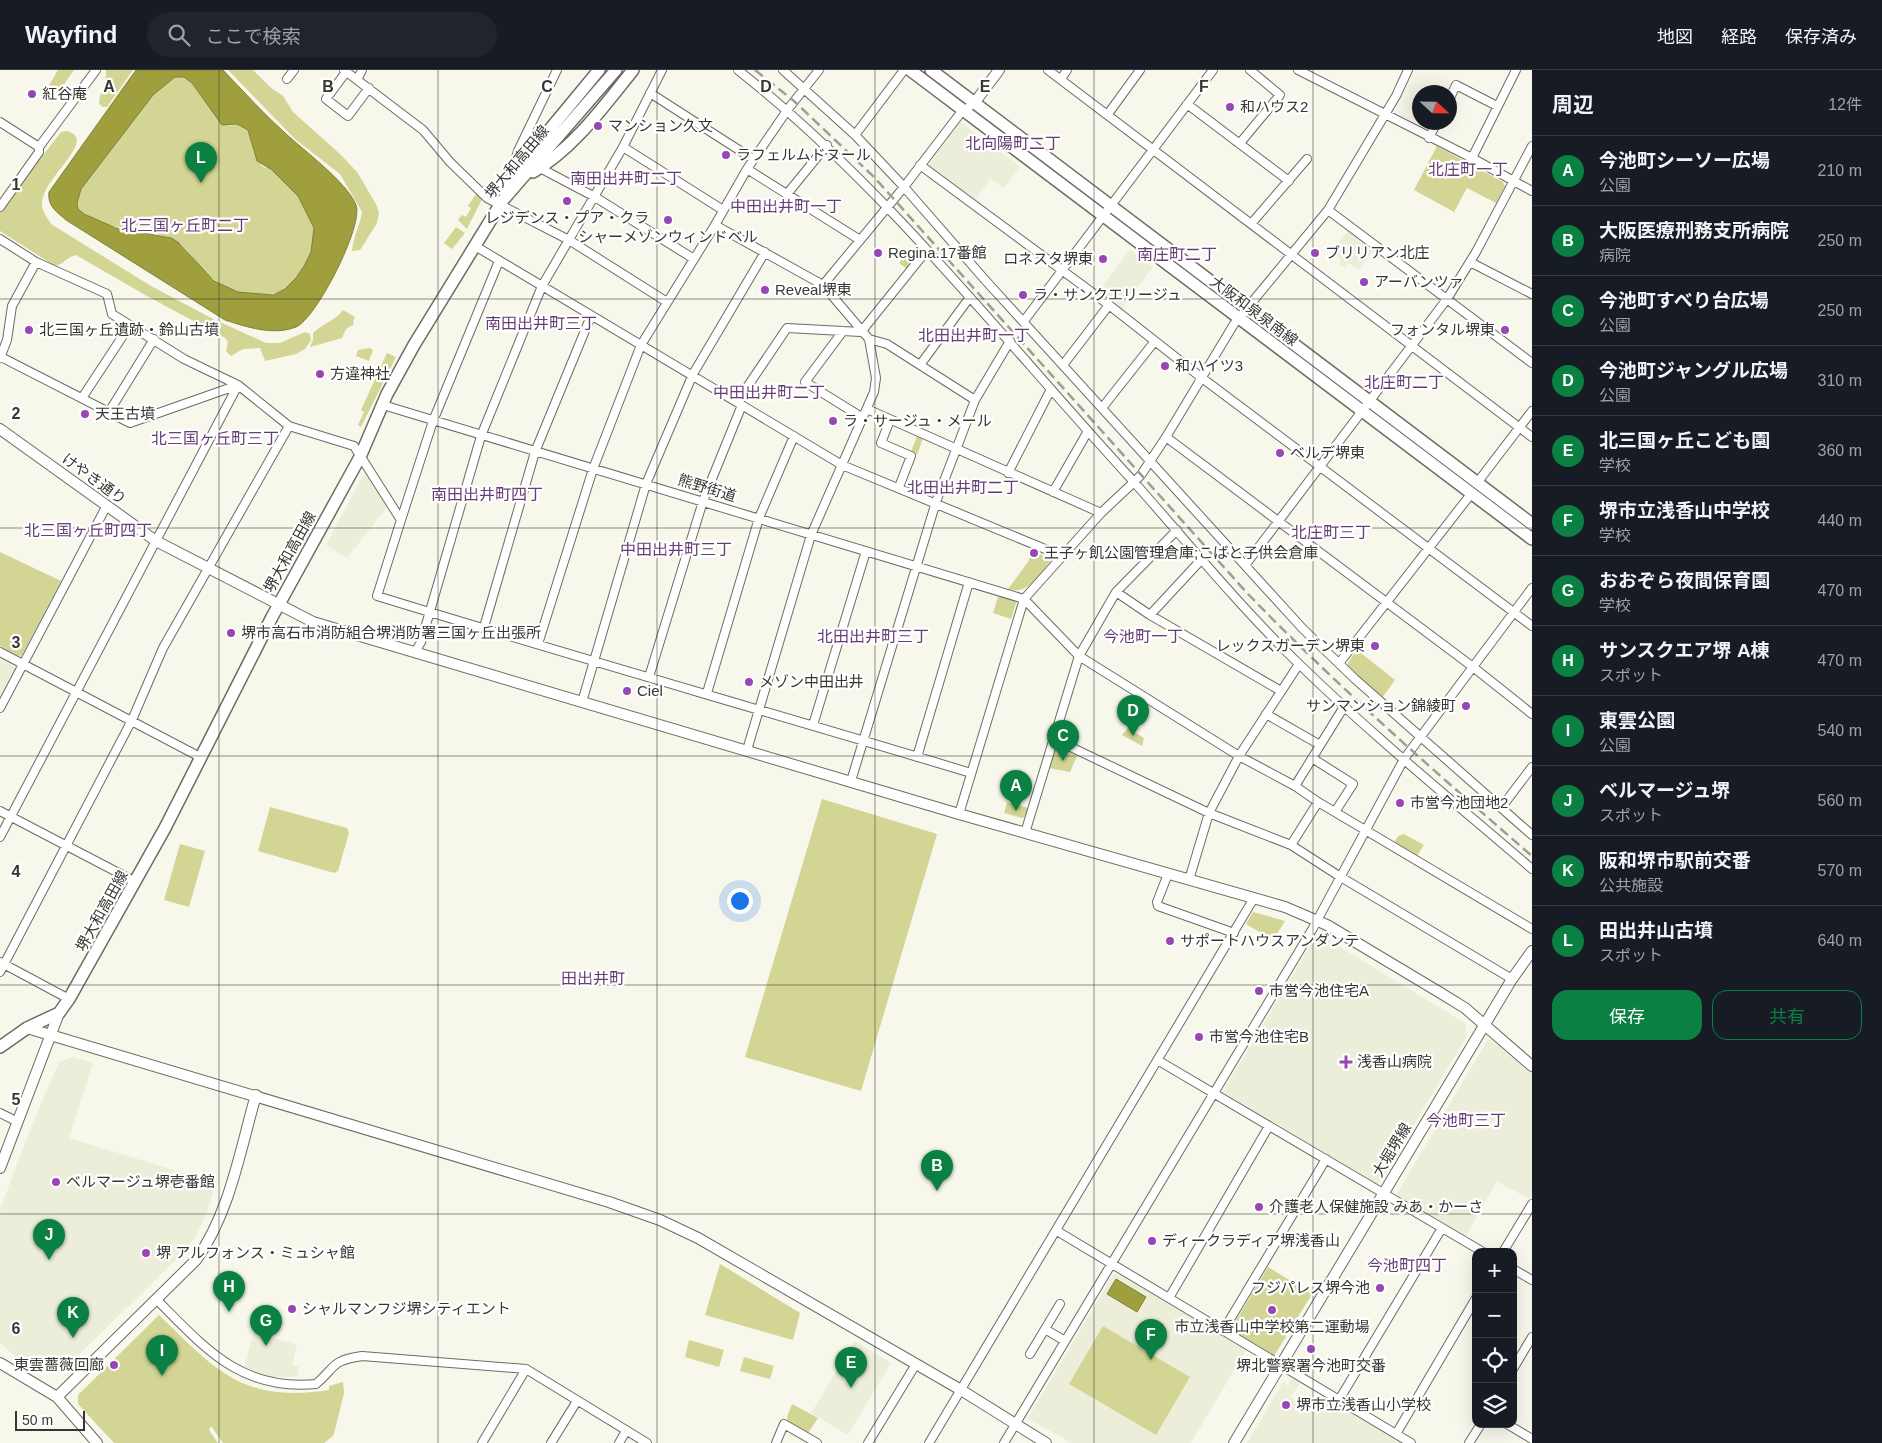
<!DOCTYPE html>
<html lang="ja">
<meta charset="utf-8">
<style>
body{margin:0;font-family:Helvetica,"Noto Sans JP",sans-serif;background:#20242c;color:#f1f3f6}
.controls{position:absolute;right:15px;bottom:15px;display:grid;overflow:hidden;border-radius:10px;box-shadow:0 5px 20px #0002}
.controls button{width:45px;height:45px;display:grid;place-items:center;padding:0;border:0;border-bottom:1px solid #363941;background:#171b24;color:#f1f3f6;font:25px sans-serif}
.compass{position:absolute;left:1412px;top:15px;width:45px;height:45px;border-radius:50%;background:#171b24;box-shadow:0 5px 20px #0002;rotate:112deg}
.scale{position:absolute;left:15px;bottom:12px;width:70px;box-sizing:border-box;padding-left:5px;border:2px solid #373732;border-top:0;font-size:14px;line-height:18px;white-space:nowrap;color:#373732;-webkit-text-stroke:4px #fff;paint-order:stroke}
.you{position:absolute;left:739px;top:830px;width:18px;height:18px;margin:-12px;border:4px solid #fff;border-radius:50%;background:#1a73e8;box-shadow:0 0 0 8px #1a73e833}
.badge{display:grid;place-items:center;width:32px;height:32px;border-radius:50%;background:#0b8043;color:#fff;font-size:16px;font-weight:700}
.pin{position:absolute;translate:-50% -41px;filter:drop-shadow(0 1px 2px #0008)}
.pin::after{content:'';position:absolute;top:26px;width:18px;height:15px;background:inherit;clip-path:polygon(0 0,100% 0,50% 100%)}
.list{margin:0;padding:0;list-style:none}
h2{display:flex;justify-content:space-between;align-items:center;height:65px;margin:0;padding:0 20px;font-size:21px}
h2 small{font-size:16px;font-weight:400;color:#9ea1a6}
.list li{display:grid;grid-template-columns:32px 1fr auto;gap:15px;align-items:center;box-sizing:border-box;height:70px;padding:0 20px;border-top:1px solid #363941}
.list b{display:block;font-size:19px;white-space:nowrap}
.list p{margin:0;font-size:16px;white-space:nowrap;color:#9ea1a6}
.list em{font-size:16px;font-style:normal;color:#9ea1a6}
.actions{display:flex;gap:10px;padding:15px 20px}
.actions a{flex:1;padding:11px 0;border:1px solid #0b8043;border-radius:15px;text-align:center;font-size:18px;color:#0b8043}
.actions .main{background:#0b8043;color:#fff}
.icon{flex:none;width:28px;height:28px;fill:none;stroke:currentColor;stroke-width:2;stroke-linecap:round;stroke-linejoin:round}
.map{position:relative;flex:none;width:1532px;height:1373px;overflow:hidden}
header{display:flex;align-items:center;gap:30px;box-sizing:border-box;height:70px;padding:0 25px;background:#171b24;border-bottom:1px solid #363941}
header strong{font-size:24px}
nav{display:flex;gap:28px;margin-inline-start:auto;font-size:18px}
.search{width:350px;height:45px;background:#20242c;display:flex;align-items:center;gap:12px;box-sizing:border-box;padding:0 18px;border-radius:28px;color:#9ea1a6;font-size:19px}
main{display:flex}
aside{flex:1;background:#171b24}
.map>svg:first-child{display:block}
.built{fill:#edeeda}
.green{fill:#d3d594}
.water{fill:#9f9f3e;stroke:#80803a;fill-rule:evenodd}
.lines{fill:none;stroke-linecap:round;stroke-linejoin:round}
.street-casing{stroke:#6c6d62;stroke-width:10}
.secondary-casing{stroke:#6c6d62;stroke-width:12}
.primary-casing{stroke:#6c6d62;stroke-width:14}
.street{stroke:#fff;stroke-width:8}
.secondary{stroke:#fff;stroke-width:10}
.primary{stroke:#fff;stroke-width:11}
.rail{stroke:#9e9e96;stroke-width:2.5;stroke-dasharray:10 5;stroke-linecap:butt}
.grid{fill:none;stroke:#373732;stroke-width:1;stroke-opacity:0.55}
.poi-dot{fill:#9946b5;stroke:#fff;stroke-width:2}
.labels{text-anchor:middle;stroke-width:4.5;stroke-linejoin:round;paint-order:stroke}
.poi-label{font-size:15px;fill:#373732;stroke:#fff;text-anchor:start}
.street-label{font-size:15px;fill:#373732;stroke:#fff}
.neighbourhood-label{font-size:16px;fill:#663d74;stroke:#fff}
.grid-label{font-size:16px;text-anchor:middle;font-weight:bold;fill:#373732;stroke:#fff;stroke-width:4.5;stroke-linejoin:round;paint-order:stroke}
</style>
<header>
<strong>Wayfind</strong>
<div class="search"><svg class="icon" aria-label="search" viewBox="0 0 24 24"><circle cx="10" cy="10" r="6"/><path d="M15 15l6 6"/></svg>ここで検索</div>
<nav><a>地図</a><a>経路</a><a>保存済み</a></nav>
</header>
<main>
<div class="map">
<svg width="1532" height="1373" viewBox="0 0 1532 1373">
<rect width="100%" height="100%" fill="#f7f7eb"/>
<path class="built" d="M960,52L1020,96L1004,118L991,109L974,131L930,98V93Z
M1348,160L1374,180L1359,200L1349,193L1345,198L1339,194L1341,190L1331,183Z
M1130,179L1153,197L1120,240L1097,223Z
M365,402L388,436L347,488L326,475Z
M0,589L16,597L0,626Z
M1316,866H1322L1465,953L1467,966L1378,1115L1226,1024L1225,1018Z
M1489,968L1532,1000V1125L1529,1129L1497,1111L1466,1166L1396,1125Z
M73,987L93,993L69,1068L216,1113L207,1142L197,1164L183,1183L64,1299L49,1303L15,1286L0,1273V1139L34,1050L59,992Z
M1118,1203L1246,1280L1191,1373H1071L1028,1348L1113,1205Z
M254,1262L297,1275L292,1295L299,1297L297,1307H272L244,1298Z
M855,1271L891,1293L848,1365L811,1343Z
M1292,1308L1300,1313L1291,1327L1314,1342L1323,1327L1401,1373H1247L1283,1312L1288,1315Z"/>
<path class="green" d="M58,0H74L58,23L48,17Z
M106,0H133L107,37H102L99,33C101,18 106,17 106,0Z
M228,0H253L270,17L283,26L293,42L341,85L357,102L376,134L379,143L377,153L360,180L352,181C353,167 360,155 362,142L340,104L295,69Z
M175,7H184L192,13L229,56L237,54L248,60C253,71 252,87 261,95C264,98 268,98 271,100C288,110 310,138 314,157C318,174 307,192 298,206C275,238 229,226 205,202C195,193 188,178 177,171C158,159 88,160 78,138C75,132 79,125 81,119L153,25Z
M67,61L74,64L77,69L76,75C69,93 40,117 42,136C43,142 48,149 51,154L151,216L211,248L266,273H280L305,262L310,264L311,270L305,279L296,284L265,291L260,278L243,279L231,286L226,281L228,272L225,268L147,226L76,185C67,187 64,194 55,196L0,161V142L6,133L61,62Z
M1437,76L1503,112L1505,116L1496,133L1467,118L1454,142L1414,120Z
M476,124L482,129L467,159L458,150L462,145L466,147L471,138L468,136Z
M456,157L465,163L452,179L444,173Z
M907,183L915,190L907,199L899,193Z
M343,240L355,247L353,251L354,254L346,259L342,268L310,277L313,270V263C323,253 335,251 343,240Z
M370,278L373,280L369,291L356,286L358,280Z
M387,283L396,287L361,357L358,355L364,342L361,340L377,305L380,306L383,300L380,298Z
M917,366L923,368L917,385L911,382Z
M1033,481L1051,489L1050,492C1037,506 1029,525 1008,519L1028,492Z
M0,482L61,511L22,585L19,586L0,576Z
M999,524L1014,529L1016,533L1011,549L993,543Z
M1357,580L1395,610L1382,628L1348,597V593Z
M1128,658L1144,668L1142,676L1122,665Z
M1058,677L1077,686L1070,702L1049,698L1054,680Z
M822,729L937,764L861,1021L745,987Z
M1007,732L1028,738L1026,746L1022,748L1004,743Z
M270,737L347,758L349,763L338,801L334,803L258,781Z
M1404,764L1424,775L1417,786L1394,773L1398,766Z
M180,774L205,781L189,837L164,830Z
M1253,842L1285,851L1273,870L1246,854Z
M720,1194L800,1243L793,1270L705,1245Z
M1268,1197L1312,1224L1274,1286L1237,1265L1232,1257Z
M159,1245C217,1301 242,1333 329,1320V1316L343,1312L344,1323L335,1360L333,1366L324,1373H223L211,1356L209,1360L218,1373H114L78,1334V1325Z
M1103,1256L1190,1307L1156,1365L1069,1314Z
M689,1270L724,1280L719,1297L685,1287Z
M744,1287L774,1296L770,1309L740,1301Z
M792,1334L818,1348L808,1363L788,1352L787,1347Z"/>
<path class="water" d="M136,0H223C243,21 263,43 284,62C303,80 347,112 356,135C364,155 316,249 296,257C273,266 247,257 225,250L66,150C57,142 47,136 49,122ZM175,7H184L192,13L222,55L237,54L248,60L257,91L272,100L298,126L314,158L311,182L304,196L296,208L285,219L273,225L238,222L214,211L178,172L171,168L116,158L84,144L78,139L77,133L81,119L153,25Z
M1116,1209L1146,1227L1137,1242L1107,1224Z"/>
<g class="lines">
<defs>
<path id="street" d="M344,0L423,60L450,92L487,128L569,170L667,232
M738,0C888,119 1005,272 1134,412L1101,443L1024,529L959,744
M783,0L855,65L904,117L986,211L1303,559L1355,609L1532,765
M1048,0L1532,367
M1298,0L1472,88L1532,121
M1408,0L1396,26L1328,140L1234,254L1166,367L1141,405L1134,412C1188,473 1240,537 1299,594C1373,666 1454,732 1532,799
M346,2L326,29L348,46L369,18
M287,9L294,0
M1061,9L1067,0
M357,10L362,0
M650,23L753,89
M1450,28L1456,15L1497,36
M1187,34L1289,111
M1108,44L1140,0
M0,52L39,77
M855,65L904,0
M1429,68L1437,52
M1240,73L1280,25L1250,0
M623,77L723,140
M1472,88L1516,0
M920,95L1109,235L1202,308L1532,556
M540,98L595,127L694,189
M747,99L860,170
M787,124L827,75
M504,127L518,81L557,0
M0,137L39,82V77L96,0
M1328,140L1532,293
M1251,154L1307,89
M715,155L823,215L904,117L959,45L975,32
M0,169L36,192L107,224L112,244L184,289L238,315L289,356L354,376L401,450L377,526C575,587 773,643 971,703
M475,176L842,395L1062,486
M1470,192L1532,224
M823,215L869,269L887,274L975,330
M1024,251L1213,0
M843,261L805,312L863,348
M861,262L927,180
M1,287L130,353L238,315
M0,288L7,270L12,236L36,192
M920,295L970,227
M1063,295L1109,235
M82,328L130,255
M737,332L787,258L861,262
M383,335L1024,529L1079,586L1239,686L1295,716L1318,732L1532,859
M1102,338L1155,271
M867,339L1101,443
M109,342L154,269
M890,350L881,373L911,386L899,417
M1166,367L1473,597L1532,644
M1008,403L1051,319
M1477,413L1532,341
M1053,422L1088,361
M401,450L433,351L499,191
M1246,494L1447,229L1476,182L1532,76
M1116,522L1150,545L1281,621
M1150,545L1201,490
M484,557L535,382L591,246
M538,574L593,399L641,275L715,155L747,99L788,39L819,0
M0,582L200,687
M415,582L421,572L481,366L542,216L623,77L662,0
M1340,592L1471,424
M649,607L703,431L742,335
M707,623L759,448L794,366
M582,632L646,414L693,304L765,182
M0,638L106,437
M1266,644L1320,675
M813,655L866,481
M1054,669L1209,743L1291,775L1339,806L1512,909
M747,680L811,465L874,322L876,308L869,269
M917,687L969,512
M1312,688L1353,714L1335,742
M851,711L936,432L975,330L1010,271
M1295,716L1345,635
M1501,738L1532,697
M0,741L136,812
M1025,763L1079,586L1116,522L1177,460
M0,767L238,315
M1291,775L1318,732
M1168,804L1157,832L1158,836L1234,863
M1189,810L1209,743L1239,686L1299,594
M0,892L69,929
M0,902L132,650L163,578L289,356
M1159,991L1483,1182
M0,1043L18,1052
M1057,1161L1411,1373
M1503,1182L1532,1134
M1513,1199L1532,1210
M1169,1228L1269,1056
M156,1229C205,1278 240,1321 316,1314C337,1296 330,1291 362,1286L526,1299L647,1373
M1045,1259L1065,1271
M1223,1261L1326,1089
M1030,1284L1060,1234
M1513,1299L1532,1267
M1339,1330L1442,1158
M1507,1354L1532,1369
M1396,1364L1476,1228
M482,1373L526,1299
M551,1373L577,1331
M619,1373L626,1361
M776,1373L784,1354L817,1373
M868,1373L916,1294
M929,1373L1254,828
M1004,1373L1313,858L1404,689L1532,518
M1469,1373L1481,1354"/>
<path id="secondary" d="M975,32L999,0
M0,359L156,471L313,552L959,744L1285,837L1327,855L1439,922L1465,938L1532,996
M27,958L609,1132L660,1150L698,1168L961,1320L1046,1373
M0,1098L59,943
M0,1293L57,1327L97,1373
M57,1327L196,1190C230,1143 240,1080 256,1025
M1234,1373L1512,909L1532,881"/>
<path id="primary" d="M910,0L1532,469
M931,0L1532,454
M533,102C574,78 604,36 633,0
M519,107L527,87L599,0
M0,977L27,958L59,943L69,929L165,758L272,547L360,387L387,324L414,275L503,130L616,0"/>
</defs>
<use href="#street" class="street-casing"/>
<use href="#secondary" class="secondary-casing"/>
<use href="#primary" class="primary-casing"/>
<use href="#street" class="street"/>
<use href="#secondary" class="secondary"/>
<use href="#primary" class="primary"/>
<path class="rail" d="M755,0L794,31L874,107L1248,524C1338,617 1434,701 1532,786"/>
</g>
<path class="grid" d="M219,0V1373M438,0V1373M657,0V1373M875,0V1373M1094,0V1373M1313,0V1373M0,229H1532M0,458H1532M0,686H1532M0,915H1532M0,1144H1532"/>
<g class="poi-dot">
<circle cx="32" cy="24" r="5"/>
<circle cx="1230" cy="37" r="5"/>
<circle cx="598" cy="56" r="5"/>
<circle cx="726" cy="85" r="5"/>
<circle cx="567" cy="131" r="5"/>
<circle cx="668" cy="150" r="5"/>
<circle cx="878" cy="183" r="5"/>
<circle cx="1315" cy="183" r="5"/>
<circle cx="1103" cy="189" r="5"/>
<circle cx="1364" cy="212" r="5"/>
<circle cx="765" cy="220" r="5"/>
<circle cx="1023" cy="225" r="5"/>
<circle cx="29" cy="260" r="5"/>
<circle cx="1505" cy="260" r="5"/>
<circle cx="1165" cy="296" r="5"/>
<circle cx="320" cy="304" r="5"/>
<circle cx="85" cy="344" r="5"/>
<circle cx="833" cy="351" r="5"/>
<circle cx="1280" cy="383" r="5"/>
<circle cx="1034" cy="483" r="5"/>
<circle cx="231" cy="563" r="5"/>
<circle cx="1375" cy="576" r="5"/>
<circle cx="749" cy="612" r="5"/>
<circle cx="627" cy="621" r="5"/>
<circle cx="1466" cy="636" r="5"/>
<circle cx="1400" cy="733" r="5"/>
<circle cx="1170" cy="871" r="5"/>
<circle cx="1259" cy="921" r="5"/>
<circle cx="1199" cy="967" r="5"/>
<path d="M1343.5 984.5h5v5h5v5h-5v5h-5v-5h-5v-5h5z"/>
<circle cx="56" cy="1112" r="5"/>
<circle cx="1259" cy="1137" r="5"/>
<circle cx="1152" cy="1171" r="5"/>
<circle cx="146" cy="1183" r="5"/>
<circle cx="1380" cy="1218" r="5"/>
<circle cx="292" cy="1239" r="5"/>
<circle cx="1272" cy="1240" r="5"/>
<circle cx="1311" cy="1279" r="5"/>
<circle cx="114" cy="1295" r="5"/>
<circle cx="1286" cy="1335" r="5"/>
</g>
<g class="labels">
<g class="poi-label">
<text x="42" y="29">紅谷庵</text>
<text x="1240" y="42">和ハウス2</text>
<text x="608" y="61">マンション久文</text>
<text x="736" y="90">ラフェルムドヌール</text>
<text x="567" y="153" text-anchor="middle">レジデンス・プア・クラ</text>
<text x="668" y="172" text-anchor="middle">シャーメゾンウィンドベル</text>
<text x="888" y="188">Regina.17番館</text>
<text x="1325" y="188">ブリリアン北庄</text>
<text x="1093" y="194" text-anchor="end">ロネスタ堺東</text>
<text x="1374" y="217">アーバンツァ</text>
<text x="775" y="225">Reveal堺東</text>
<text x="1033" y="230">ラ・サンクエリージュ</text>
<text x="39" y="265">北三国ヶ丘遺跡・鈴山古墳</text>
<text x="1495" y="265" text-anchor="end">フォンタル堺東</text>
<text x="1175" y="301">和ハイツ3</text>
<text x="330" y="309">方違神社</text>
<text x="95" y="349">天王古墳</text>
<text x="843" y="356">ラ・サージュ・メール</text>
<text x="1290" y="388">ベルデ堺東</text>
<text x="1044" y="488">王子ヶ飢公園管理倉庫;こばと子供会倉庫</text>
<text x="241" y="568">堺市高石市消防組合堺消防署三国ヶ丘出張所</text>
<text x="1365" y="581" text-anchor="end">レックスガーデン堺東</text>
<text x="759" y="617">メゾン中田出井</text>
<text x="637" y="626">Ciel</text>
<text x="1456" y="641" text-anchor="end">サンマンション錦綾町</text>
<text x="1410" y="738">市営今池団地2</text>
<text x="1180" y="876">サポートハウスアンダンテ</text>
<text x="1269" y="926">市営今池住宅A</text>
<text x="1209" y="972">市営今池住宅B</text>
<text x="1357" y="997">浅香山病院</text>
<text x="66" y="1117">ベルマージュ堺壱番館</text>
<text x="1269" y="1142">介護老人保健施設 みあ・かーさ</text>
<text x="1162" y="1176">ディークラディア堺浅香山</text>
<text x="156" y="1188">堺 アルフォンス・ミュシャ館</text>
<text x="1370" y="1223" text-anchor="end">フジパレス堺今池</text>
<text x="302" y="1244">シャルマンフジ堺シティエント</text>
<text x="1272" y="1262" text-anchor="middle">市立浅香山中学校第二運動場</text>
<text x="104" y="1300" text-anchor="end">東雲薔薇回廊</text>
<text x="1311" y="1301" text-anchor="middle">堺北警察署今池町交番</text>
<text x="1296" y="1340">堺市立浅香山小学校</text>
</g>
<g class="street-label">
<text transform="translate(517 92) rotate(-50)" y="5">堺大和高田線</text>
<text transform="translate(1254 241) rotate(37)" y="5">大阪和泉泉南線</text>
<text transform="translate(94 409) rotate(36)" y="5">けやき通り</text>
<text transform="translate(707 418) rotate(17)" y="5">熊野街道</text>
<text transform="translate(290 482) rotate(-61)" y="5">堺大和高田線</text>
<text transform="translate(102 841) rotate(-61)" y="5">堺大和高田線</text>
<text transform="translate(1392 1080) rotate(-59)" y="5">大堀堺線</text>
</g>
<g class="neighbourhood-label">
<text x="1013" y="79">北向陽町二丁</text>
<text x="1468" y="105">北庄町一丁</text>
<text x="626" y="114">南田出井町二丁</text>
<text x="786" y="142">中田出井町一丁</text>
<text x="185" y="161">北三国ヶ丘町二丁</text>
<text x="1177" y="190">南庄町二丁</text>
<text x="541" y="259">南田出井町三丁</text>
<text x="974" y="271">北田出井町一丁</text>
<text x="1404" y="318">北庄町二丁</text>
<text x="769" y="328">中田出井町二丁</text>
<text x="215" y="374">北三国ヶ丘町三丁</text>
<text x="963" y="423">北田出井町二丁</text>
<text x="487" y="430">南田出井町四丁</text>
<text x="88" y="466">北三国ヶ丘町四丁</text>
<text x="1331" y="468">北庄町三丁</text>
<text x="676" y="485">中田出井町三丁</text>
<text x="873" y="572">北田出井町三丁</text>
<text x="1143" y="572">今池町一丁</text>
<text x="593" y="914">田出井町</text>
<text x="1466" y="1056">今池町三丁</text>
<text x="1407" y="1201">今池町四丁</text>
</g>
</g>
<g class="grid-label">
<text x="109" y="22">A</text>
<text x="328" y="22">B</text>
<text x="547" y="22">C</text>
<text x="766" y="22">D</text>
<text x="985" y="22">E</text>
<text x="1204" y="22">F</text>
<text x="16" y="120">1</text>
<text x="16" y="349">2</text>
<text x="16" y="578">3</text>
<text x="16" y="807">4</text>
<text x="16" y="1035">5</text>
<text x="16" y="1264">6</text>
</g>
</svg>
<div class="controls">
<button>+</button>
<button>−</button>
<button><svg class="icon" aria-label="locate" viewBox="0 0 24 24"><circle cx="12" cy="12" r="6"/><path d="M12 2v4M12 18v4M2 12h4M18 12h4"/></svg></button>
<button><svg class="icon" aria-label="layers" viewBox="0 0 24 24"><path d="M12 4l9 5-9 5-9-5zM3 14l9 5 9-5"/></svg></button>
</div>
<svg class="compass" viewBox="-18 -18 36 36"><path d="M0-13l5 13h-10z" fill="#e53935"/><path d="M0 13l5-13h-10z" fill="#9ea1a6"/></svg>
<div class="scale">50 m</div>
<div class="you"></div>
<div class="pin badge" style="left:1016px;top:741px">A</div>
<div class="pin badge" style="left:937px;top:1121px">B</div>
<div class="pin badge" style="left:1063px;top:691px">C</div>
<div class="pin badge" style="left:1133px;top:666px">D</div>
<div class="pin badge" style="left:851px;top:1318px">E</div>
<div class="pin badge" style="left:1151px;top:1290px">F</div>
<div class="pin badge" style="left:266px;top:1276px">G</div>
<div class="pin badge" style="left:229px;top:1242px">H</div>
<div class="pin badge" style="left:162px;top:1306px">I</div>
<div class="pin badge" style="left:49px;top:1190px">J</div>
<div class="pin badge" style="left:73px;top:1268px">K</div>
<div class="pin badge" style="left:201px;top:113px">L</div>
</div>
<aside>
<h2>周辺<small>12件</small></h2>
<ul class="list">
<li><span class="badge">A</span><div><b>今池町シーソー広場</b><p>公園</p></div><em>210 m</em></li>
<li><span class="badge">B</span><div><b>大阪医療刑務支所病院</b><p>病院</p></div><em>250 m</em></li>
<li><span class="badge">C</span><div><b>今池町すべり台広場</b><p>公園</p></div><em>250 m</em></li>
<li><span class="badge">D</span><div><b>今池町ジャングル広場</b><p>公園</p></div><em>310 m</em></li>
<li><span class="badge">E</span><div><b>北三国ヶ丘こども園</b><p>学校</p></div><em>360 m</em></li>
<li><span class="badge">F</span><div><b>堺市立浅香山中学校</b><p>学校</p></div><em>440 m</em></li>
<li><span class="badge">G</span><div><b>おおぞら夜間保育園</b><p>学校</p></div><em>470 m</em></li>
<li><span class="badge">H</span><div><b>サンスクエア堺 A棟</b><p>スポット</p></div><em>470 m</em></li>
<li><span class="badge">I</span><div><b>東雲公園</b><p>公園</p></div><em>540 m</em></li>
<li><span class="badge">J</span><div><b>ベルマージュ堺</b><p>スポット</p></div><em>560 m</em></li>
<li><span class="badge">K</span><div><b>阪和堺市駅前交番</b><p>公共施設</p></div><em>570 m</em></li>
<li><span class="badge">L</span><div><b>田出井山古墳</b><p>スポット</p></div><em>640 m</em></li>
</ul>
<div class="actions"><a class="main">保存</a><a>共有</a></div>
</aside>
</main>
